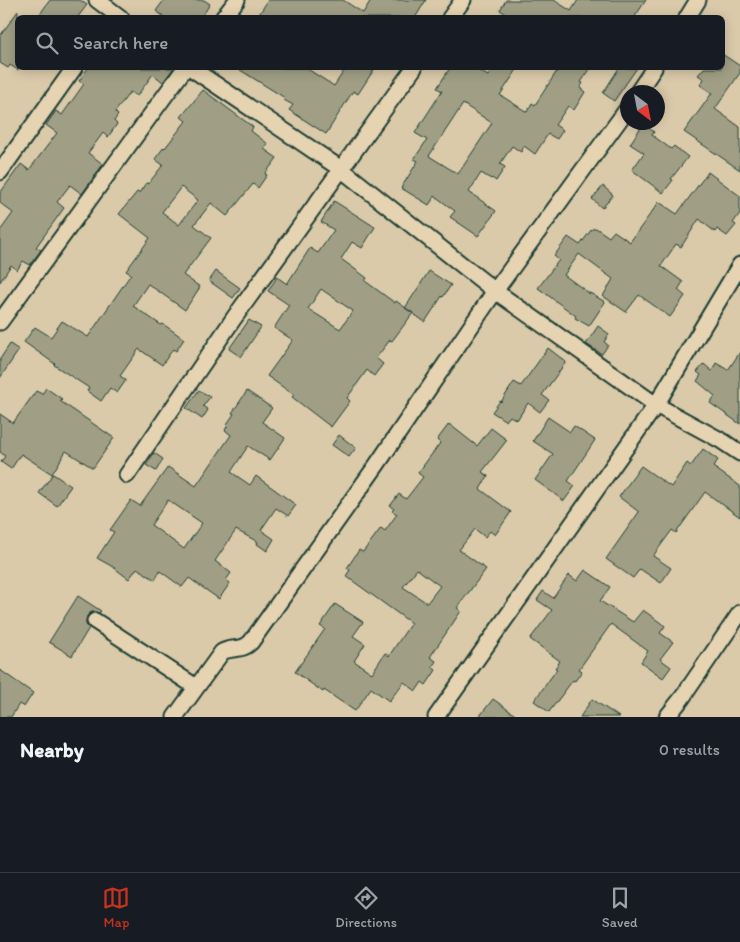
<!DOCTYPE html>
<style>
body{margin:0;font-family:Itim,sans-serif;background:#242831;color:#f1f3f6}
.compass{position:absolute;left:620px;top:85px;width:45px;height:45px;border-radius:50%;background:#171b24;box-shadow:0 2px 12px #0003;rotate:148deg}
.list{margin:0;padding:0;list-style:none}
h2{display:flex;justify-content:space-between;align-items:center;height:65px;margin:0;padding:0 20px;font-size:21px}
h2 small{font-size:16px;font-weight:400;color:#9ea1a6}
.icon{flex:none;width:28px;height:28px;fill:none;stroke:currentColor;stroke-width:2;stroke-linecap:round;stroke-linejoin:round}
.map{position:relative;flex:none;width:740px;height:717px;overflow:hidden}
.search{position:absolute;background:#171b24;box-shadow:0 2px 12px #0003;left:15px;right:15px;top:15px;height:55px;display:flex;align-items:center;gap:12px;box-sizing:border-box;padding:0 18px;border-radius:8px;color:#9ea1a6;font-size:19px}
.sheet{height:155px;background:#171b24}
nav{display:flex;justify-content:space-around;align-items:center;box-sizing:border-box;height:70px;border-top:1px solid #363941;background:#171b24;font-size:14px;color:#9ea1a6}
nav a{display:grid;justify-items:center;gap:2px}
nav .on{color:#c8321e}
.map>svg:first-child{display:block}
.building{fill:#a09f85;stroke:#1f3d34;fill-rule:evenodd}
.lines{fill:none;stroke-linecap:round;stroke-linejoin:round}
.minor-casing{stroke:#1f3d34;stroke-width:19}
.minor{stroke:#e6d3b1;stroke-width:15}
</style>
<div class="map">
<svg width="740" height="717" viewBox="0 0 740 717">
<rect width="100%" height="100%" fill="#dacaaa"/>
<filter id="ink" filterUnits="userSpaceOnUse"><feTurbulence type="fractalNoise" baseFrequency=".02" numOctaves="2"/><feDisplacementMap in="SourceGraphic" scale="10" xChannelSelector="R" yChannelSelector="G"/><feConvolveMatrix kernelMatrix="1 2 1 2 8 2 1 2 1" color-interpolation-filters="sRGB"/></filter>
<g filter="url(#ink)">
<path class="building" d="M50,0H80L87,5L77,18H37Z
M164,0H204L210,4L201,18H166L156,11Z
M268,0H343L363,13L371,0H426L415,18H257Z
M506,0H554L571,11L578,0H646L634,18H512L500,10Z
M18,11V70L10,65L8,68L0,63V36Z
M722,54L740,66V73L715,109L740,127V170L684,132L712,93L700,85L704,79L698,75L704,68H722Z
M88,68H171L173,69L163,82L153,74L137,96L130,92L115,112L118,115L114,121L117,124L108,137L103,133L88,153L103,164L82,194L70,185L57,202L64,208L36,247L41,250L30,265L23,261L17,270L11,265L0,282V231L13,213L0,203V193L21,164L29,170L57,133L46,125L56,111L62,115L84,84L79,81Z
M237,68H306L334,86L346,68H375L358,94L353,91L326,134L289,110L293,105L284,100L285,98Z
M450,68H474L488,76L493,68H518L500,95L527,112L532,103L535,105L559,68H591L581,82L583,83L580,88L585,92L574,110L568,106L555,125L563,130L557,139L548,134L535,154L524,146L521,152L512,146L500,164L505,167L496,181L492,178L491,179L481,173L469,192L496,211L478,236L450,217L455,211L435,196L429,205L401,188L418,161L414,159L427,140L415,133L442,91L437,88ZM463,104L492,123L458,174L429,156Z
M619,68H637L614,101L603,93Z
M203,90L253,127L251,131L268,144L264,149L277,158L265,174L267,175L258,188L253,184L227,216L211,203L194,225L211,238L183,275L200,287L185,310L148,284L133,306L161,325L163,324L184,339L176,351L173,349L162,365L139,349L120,376L126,380L117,393L110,388L101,401L87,391L89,388L54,365L55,364L24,342L35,327L51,337L62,321L88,337L131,274L126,271L150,238L119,214L137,192L139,193L146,183L148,184L163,165L155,159L164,147L165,148L186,121L181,117ZM181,187L198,200L179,225L162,212Z
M643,124L654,132L652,135L671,149L674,146L688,157L671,179L673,180L663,193L632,170L644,153L630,144Z
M708,172L740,196V213L733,223L736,225L727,236L717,229L715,232L699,219L681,247L676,244L661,266L683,282L678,290L685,296L670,317L639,295L626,312L603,296L613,279L579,254L564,275L590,294V293L605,302L589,326L575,318L576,316L538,288L559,260L554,256L568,237L580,245L592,229L596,228L609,237L614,231L630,242L659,202L677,214Z
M603,186L613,195L602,208L592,199Z
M334,201L375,227L362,248L352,242L341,259L367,278L365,281L395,303L396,301L413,313L392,341L390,340L376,358L383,364L374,376L367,370L347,398L350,401L331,427L292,397L294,395L267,376L293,340L274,328L289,305L268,291L277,277L287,284L310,248L318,253L334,230L321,222ZM321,289L353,311L340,329L308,309Z
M216,271L240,288L233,298L209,281Z
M429,271L451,285L443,297L442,296L425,322L405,308Z
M249,320L261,327L241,357L229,349Z
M598,326L609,334L604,342L608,345L602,354L586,344Z
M10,344L19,350L0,378V359Z
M548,348L566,362L542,395L549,400L540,412L528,403L517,420L510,416L506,421L492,412L500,401L501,402L514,382L521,386Z
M740,352V424L710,403L715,396L697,381L701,375L697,372L704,364L712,371L716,363L728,370Z
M46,388L62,399L60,401L114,438L93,468L66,451L52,474L21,454L11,469L1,462L5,456L0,452V414L13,423L36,391L42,394Z
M199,390L210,397L203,406L208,410L202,419L186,408Z
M247,391L272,408L262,422L285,438L270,460L248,446L231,472L250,485L256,476L296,505L288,516L276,508L261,530L274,539L267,551L257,544L258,542L236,530L215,561L231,573L226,580L230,583L219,599L189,578L182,587L160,571L155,580L137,568L129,579L113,567L97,558L114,532L110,530L131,500L140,506L168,467L196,486L231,435L225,430L228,425L227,424L234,414L232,413ZM168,500L202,523L184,549L151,525Z
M548,417L570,432L574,426L595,440L568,481L575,486L564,501L535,480L553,454L533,441Z
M449,424L477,446L491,428L507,440L482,472L488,476L480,489L511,512L495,535L490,531L485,537L475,529L459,550L486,569L457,608L461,611L430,657L436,661L432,667L436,670L426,685L422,682L416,691L404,682L389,701L371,688L355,711L324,690L323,692L295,672L325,629L320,626L335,604L363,622L353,636L365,644L354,661L372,673L385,653L389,656L411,623L346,576L350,570L347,568L359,550L363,552L381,528L385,531L397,514L392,511L394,509L390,506L399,494L406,499L423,477L418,473L440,443L437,440ZM417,569L440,586L427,603L403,587Z
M339,435L356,448L349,457L332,445Z
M703,449L718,460L713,467L740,486V517L705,492L676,533L672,530L653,556L671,568L661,583L640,569L633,578L606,559L639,512L619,497L641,466L671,487L687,463L691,466Z
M154,453L163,459L156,471L146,465Z
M53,474L71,486L57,506L39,493Z
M585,570L610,587L600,601L633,622L643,610L665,626L660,633L673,642L660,659L671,667L663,678L641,662L648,651L611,624L579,669L582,671L575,681L573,680L549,712L534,701L557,669L555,668L560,661L530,639L552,610L537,600L543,591L553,598L569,575L577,581Z
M78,596L101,611L99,613L95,612H91L87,616L86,621V625L89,628L72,656L49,642Z
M0,670L33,693L24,707L19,704L11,717H0Z
M493,699L518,717H479Z
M592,699L619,717H580Z"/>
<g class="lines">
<defs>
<path id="minor" d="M97,0L121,18
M223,18L237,0
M450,18L463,0
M687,18L698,0
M191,68L341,169L495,291L656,405L722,441L740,453
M638,92L654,68
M0,172L74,68
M0,322L185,68
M127,475L234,318L414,68
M95,621L196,687
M175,717L222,652C233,646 241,652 251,642L376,466L495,291L628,108
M436,717L656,405L740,265
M667,717L682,698L740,613"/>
</defs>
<use href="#minor" class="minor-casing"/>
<use href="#minor" class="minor"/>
</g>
</g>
</svg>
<svg class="compass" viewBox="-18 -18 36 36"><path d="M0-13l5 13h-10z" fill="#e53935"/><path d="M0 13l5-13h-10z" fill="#9ea1a6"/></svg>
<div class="search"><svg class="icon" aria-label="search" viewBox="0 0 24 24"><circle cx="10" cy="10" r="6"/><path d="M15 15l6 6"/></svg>Search here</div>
</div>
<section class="sheet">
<h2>Nearby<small>0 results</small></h2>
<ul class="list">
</ul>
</section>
<nav>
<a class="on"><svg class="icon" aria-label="map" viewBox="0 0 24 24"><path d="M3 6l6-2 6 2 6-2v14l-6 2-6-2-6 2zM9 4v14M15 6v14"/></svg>Map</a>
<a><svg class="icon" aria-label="directions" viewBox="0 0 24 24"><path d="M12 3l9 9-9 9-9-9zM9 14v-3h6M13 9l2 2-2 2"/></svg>Directions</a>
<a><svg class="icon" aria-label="saved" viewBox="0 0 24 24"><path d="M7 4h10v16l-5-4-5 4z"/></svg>Saved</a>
</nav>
